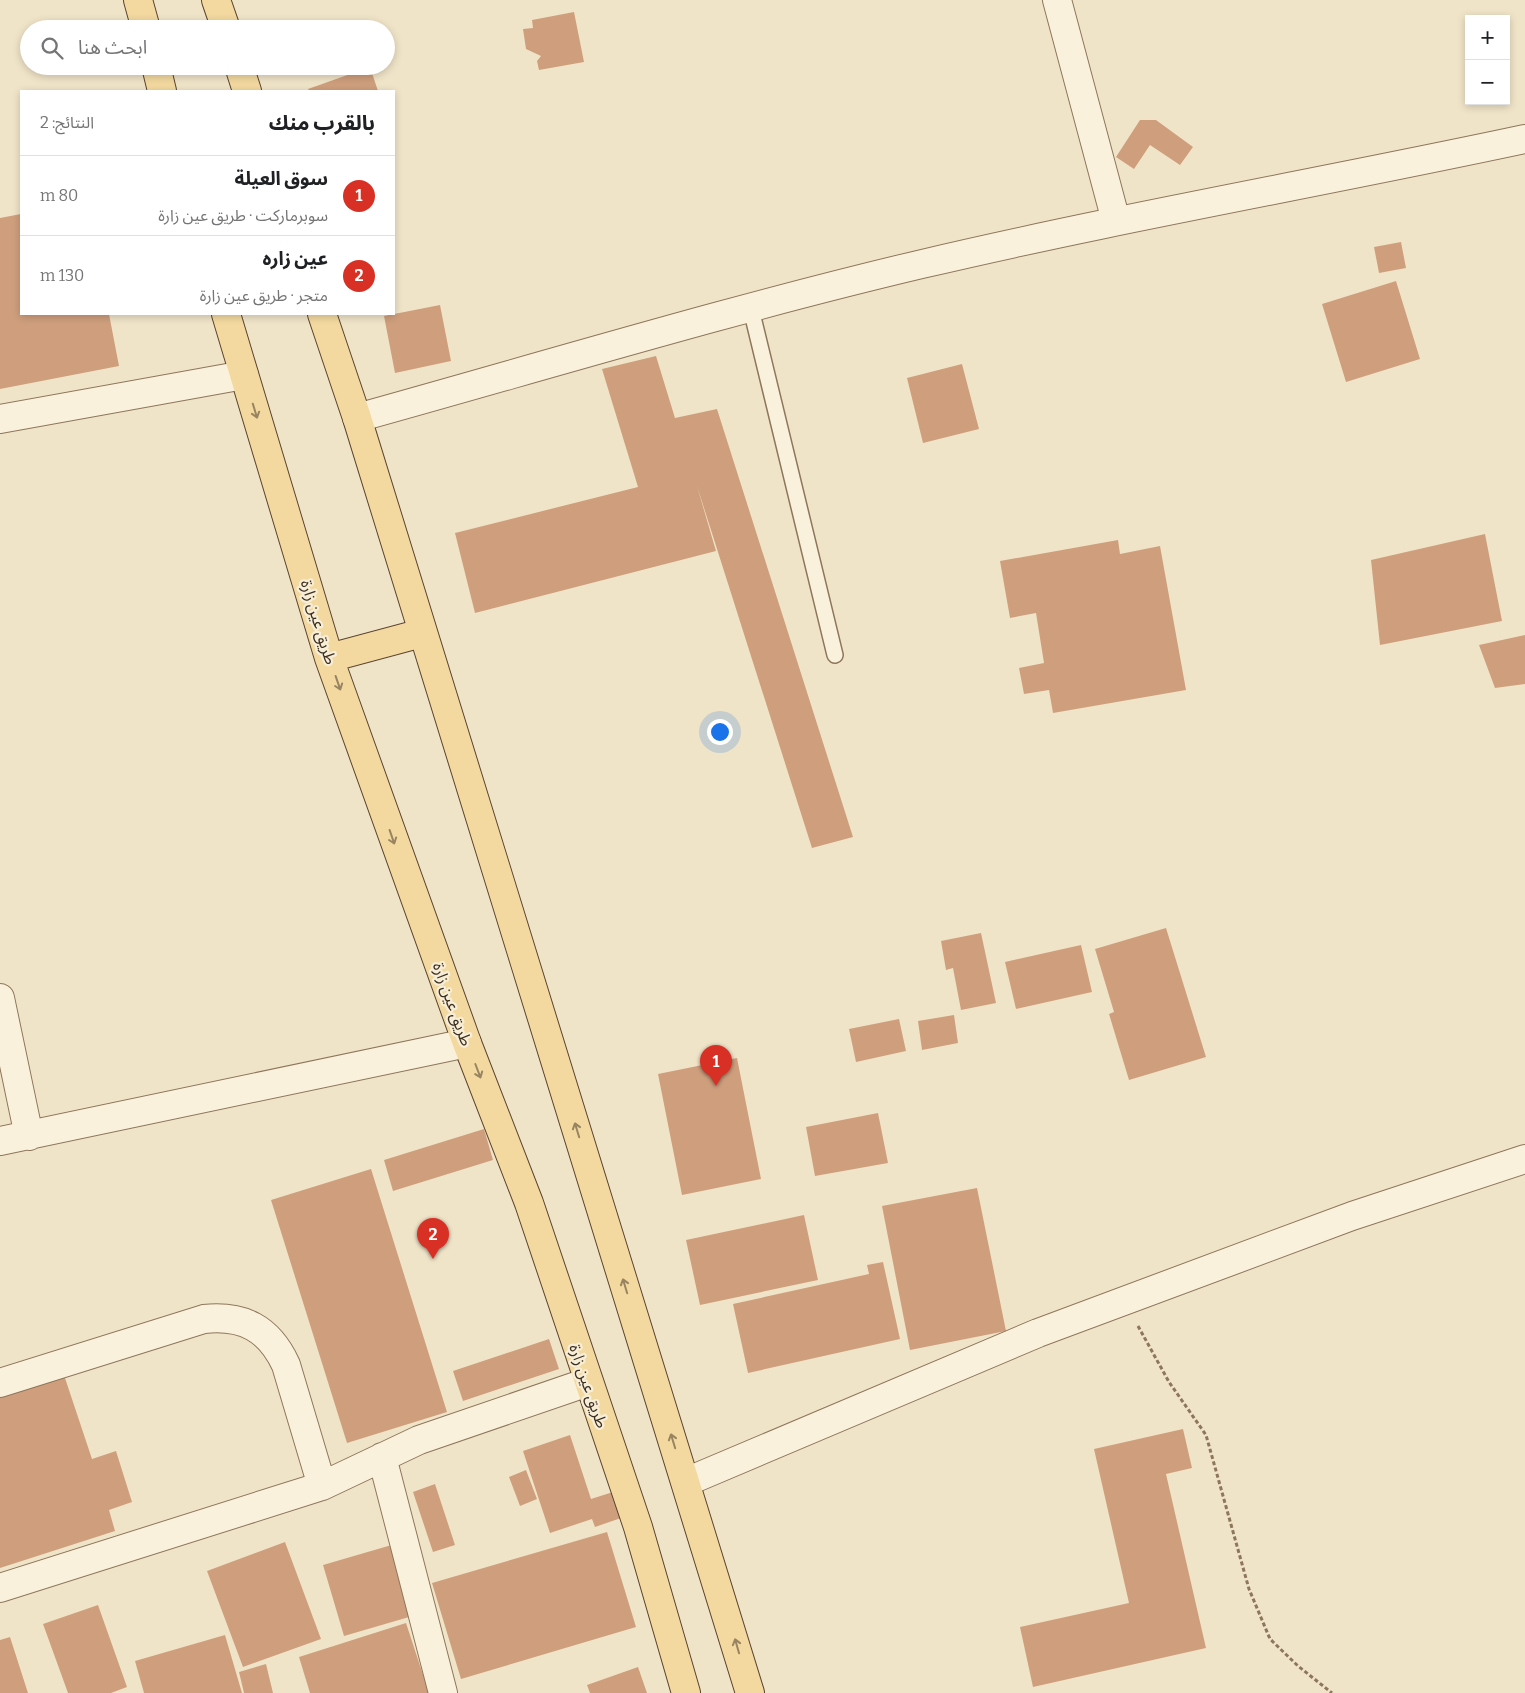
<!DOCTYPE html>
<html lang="ar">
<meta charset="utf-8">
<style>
body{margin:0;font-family:Bitter,"Noto Sans Arabic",serif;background:#f6f6f6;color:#202124;direction:rtl}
.controls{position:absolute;right:15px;top:15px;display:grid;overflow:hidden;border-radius:0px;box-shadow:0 2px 8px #0003}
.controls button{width:45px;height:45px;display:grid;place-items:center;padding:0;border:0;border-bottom:1px solid #e0e0e0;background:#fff;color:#202124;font:25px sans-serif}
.you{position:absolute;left:719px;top:731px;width:18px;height:18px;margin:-12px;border:4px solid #fff;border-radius:50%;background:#1a73e8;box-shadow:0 0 0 8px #1a73e833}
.badge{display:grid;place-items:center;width:32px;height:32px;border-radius:50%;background:#d93025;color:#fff;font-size:16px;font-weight:700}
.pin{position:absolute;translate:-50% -41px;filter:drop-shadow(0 1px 2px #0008)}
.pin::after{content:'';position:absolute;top:26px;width:18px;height:15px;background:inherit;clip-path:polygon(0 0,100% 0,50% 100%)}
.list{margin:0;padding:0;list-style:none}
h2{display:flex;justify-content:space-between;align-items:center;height:65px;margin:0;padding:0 20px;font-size:21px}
h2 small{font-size:16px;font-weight:400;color:#757577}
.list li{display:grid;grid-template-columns:32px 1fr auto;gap:15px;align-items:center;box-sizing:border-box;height:80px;padding:0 20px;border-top:1px solid #e0e0e0}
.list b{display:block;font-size:19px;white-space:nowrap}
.list p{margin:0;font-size:16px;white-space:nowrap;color:#757577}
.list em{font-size:16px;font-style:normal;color:#757577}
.icon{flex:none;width:28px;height:28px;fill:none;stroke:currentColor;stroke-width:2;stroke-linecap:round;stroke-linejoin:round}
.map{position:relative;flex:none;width:1525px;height:1693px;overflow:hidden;direction:ltr}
.search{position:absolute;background:#fff;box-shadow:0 2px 8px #0003;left:20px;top:20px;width:375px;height:55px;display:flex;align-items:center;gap:12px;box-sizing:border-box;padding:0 18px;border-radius:28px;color:#757577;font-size:19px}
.panel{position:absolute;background:#fff;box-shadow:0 2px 8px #0003;left:20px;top:90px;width:375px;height:225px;border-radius:0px;direction:rtl}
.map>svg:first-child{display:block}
.building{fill:#cf9f7d}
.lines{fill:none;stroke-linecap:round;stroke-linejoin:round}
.service-casing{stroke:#8d765c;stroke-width:18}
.minor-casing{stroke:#8d765c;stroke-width:30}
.tertiary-casing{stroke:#8d765c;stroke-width:30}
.primary-casing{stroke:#5b4430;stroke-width:30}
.path{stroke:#8d765c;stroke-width:3;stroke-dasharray:4 2.5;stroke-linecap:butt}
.service{stroke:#faf1dc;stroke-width:15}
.minor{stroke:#faf1dc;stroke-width:28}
.tertiary{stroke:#faf1dc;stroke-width:28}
.primary{stroke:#f3d9a0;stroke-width:28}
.oneway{stroke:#988460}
.labels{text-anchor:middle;stroke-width:4.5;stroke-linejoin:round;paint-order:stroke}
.street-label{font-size:16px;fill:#3d2e20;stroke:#f7eed8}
</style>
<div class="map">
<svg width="1525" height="1693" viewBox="0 0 1525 1693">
<rect width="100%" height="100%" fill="#f0e4c8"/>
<path class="building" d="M574,12L584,62L539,70L537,61L541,56L526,49L523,29L533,28L532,20Z
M370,67L378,91H309L308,89Z
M1140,120H1156L1193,147L1180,165L1150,145L1134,169L1116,157Z
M21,214V314H109L119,366L0,389V218Z
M1401,242L1406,268L1379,273L1374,247Z
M1396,281L1420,359L1346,382L1322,304Z
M440,305L451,361L395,373L384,316Z
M656,356L675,418L717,409L853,837L812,848L697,486L716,551L475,613L455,533L638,487L602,369Z
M962,364L979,429L923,443L907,378Z
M1485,534L1502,621L1380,645L1371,560Z
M1118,540L1120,554L1160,546L1186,690L1053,713L1049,690L1024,694L1019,668L1044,663L1036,613L1010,618L1000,561Z
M1525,635V684L1495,688L1479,645Z
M1166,928L1206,1057L1129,1080L1109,1014L1114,1012L1095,949Z
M981,933L996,1003L961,1010L953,968L946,970L941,941Z
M1081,945L1092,992L1016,1009L1005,962Z
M954,1015L958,1043L922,1050L918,1021Z
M899,1019L906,1051L856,1062L849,1029Z
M737,1058L761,1179L682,1195L658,1074Z
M878,1113L888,1163L815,1176L806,1127Z
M484,1129L493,1160L393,1191L384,1160Z
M371,1169L447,1412L347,1443L271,1200Z
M977,1188L1006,1331L910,1350L882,1206Z
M804,1215L818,1280L700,1305L686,1240Z
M883,1262L900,1339L748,1373L733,1304L869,1274L867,1265Z
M549,1339L559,1369L463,1401L453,1371Z
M63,1372L92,1459L116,1451L132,1502L109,1510L115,1531L0,1568V1393Z
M1183,1429L1192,1468L1166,1474L1206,1648L1033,1687L1020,1627L1129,1603L1094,1449Z
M570,1435L591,1499L613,1492L621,1518L595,1527L592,1519L550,1533L523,1451Z
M526,1470L537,1499L520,1506L509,1477Z
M435,1484L455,1545L433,1552L413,1492Z
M607,1532L636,1627L461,1679L432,1583Z
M285,1542L321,1639L243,1667L207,1571Z
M395,1544L416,1615L344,1636L323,1565Z
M98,1605L127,1687L111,1693H68L43,1624Z
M406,1623L429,1693H310L299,1657Z
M225,1635L242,1693H144L135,1661Z
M10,1637L28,1693H0V1640Z
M266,1664L273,1693H244L239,1672Z
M638,1667L647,1693H590L587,1685Z"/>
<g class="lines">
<defs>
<path id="service" d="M751,309L835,655"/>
<path id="minor" d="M1057,0L1116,221
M0,419L244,375
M0,998L29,1136
M0,1141L467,1043
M0,1383L204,1319C243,1315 269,1328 286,1365L322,1486
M382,1457L443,1693
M686,1482L1038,1333L1352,1216L1525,1159
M0,1588L322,1486L419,1440L588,1382"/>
<path id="tertiary" d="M357,418C544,366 732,309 922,264C1122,217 1324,182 1525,139"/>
<path id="primary" d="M138,0L146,29
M216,0L226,29
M156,66L162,91
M239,66L247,91
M226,314L329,658L467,1043L529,1203L638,1527L686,1693
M322,314L357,418L750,1693
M329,658L422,633"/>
</defs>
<use href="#service" class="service-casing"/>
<use href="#minor" class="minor-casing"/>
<use href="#tertiary" class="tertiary-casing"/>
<use href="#primary" class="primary-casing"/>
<path class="path" d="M1138,1326L1169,1382L1206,1435L1249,1589L1270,1639L1298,1666L1332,1693"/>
<use href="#service" class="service"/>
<use href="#minor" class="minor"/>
<use href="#tertiary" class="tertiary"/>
<use href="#primary" class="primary"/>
</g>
<defs><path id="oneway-shaft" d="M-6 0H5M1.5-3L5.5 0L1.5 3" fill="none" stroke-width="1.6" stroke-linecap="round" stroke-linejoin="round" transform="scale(1.25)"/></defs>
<g class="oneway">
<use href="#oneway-shaft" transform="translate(255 411) rotate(73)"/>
<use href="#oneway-shaft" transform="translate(338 683) rotate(71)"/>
<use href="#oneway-shaft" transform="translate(392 837) rotate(71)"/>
<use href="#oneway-shaft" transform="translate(478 1071) rotate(69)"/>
<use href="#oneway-shaft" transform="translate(577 1130) rotate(-107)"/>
<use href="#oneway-shaft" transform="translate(625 1286) rotate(-107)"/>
<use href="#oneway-shaft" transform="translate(673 1441) rotate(-107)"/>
<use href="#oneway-shaft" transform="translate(737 1646) rotate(-106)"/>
</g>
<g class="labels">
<g class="street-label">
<text transform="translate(319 622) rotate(73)" y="6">طريق عين زارة</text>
<text transform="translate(453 1004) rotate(70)" y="6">طريق عين زارة</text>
<text transform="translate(589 1386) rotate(71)" y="6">طريق عين زارة</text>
</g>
</g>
</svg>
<div class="controls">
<button>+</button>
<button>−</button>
</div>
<div class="you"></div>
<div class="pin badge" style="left:716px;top:1086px">1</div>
<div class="pin badge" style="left:433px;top:1259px">2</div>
<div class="search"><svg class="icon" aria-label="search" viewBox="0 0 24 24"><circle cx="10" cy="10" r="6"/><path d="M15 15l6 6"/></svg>ابحث هنا</div>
<section class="panel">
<h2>بالقرب منك<small>النتائج: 2</small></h2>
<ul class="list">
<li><span class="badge">1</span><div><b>سوق العيلة</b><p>سوبرماركت · طريق عين زارة</p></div><em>80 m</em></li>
<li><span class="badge">2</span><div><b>عين زاره</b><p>متجر · طريق عين زارة</p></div><em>130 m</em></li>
</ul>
</section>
</div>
